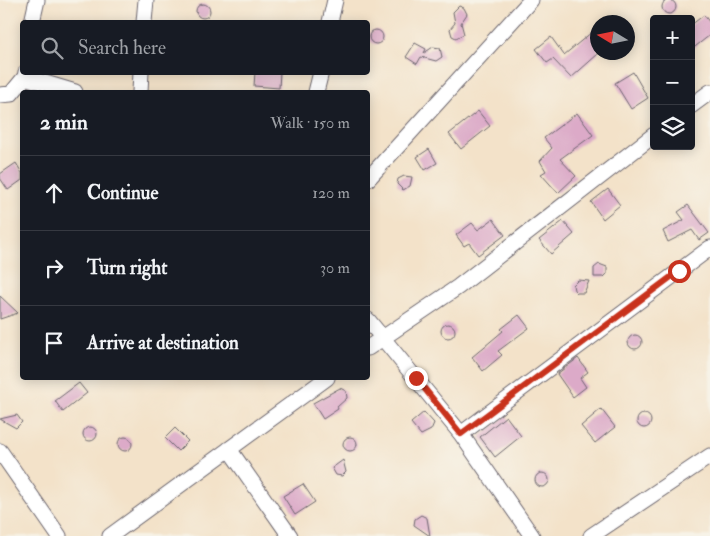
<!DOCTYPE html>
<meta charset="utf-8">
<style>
body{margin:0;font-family:"IM FELL Double Pica",serif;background:#242831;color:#f1f3f6}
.controls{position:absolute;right:15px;top:15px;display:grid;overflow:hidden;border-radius:5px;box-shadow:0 2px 12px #0003}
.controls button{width:45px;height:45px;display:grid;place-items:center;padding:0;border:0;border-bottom:1px solid #363941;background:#171b24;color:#f1f3f6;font:25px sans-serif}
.compass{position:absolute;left:590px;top:15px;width:45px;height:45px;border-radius:50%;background:#171b24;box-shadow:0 2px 12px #0003;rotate:280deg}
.stop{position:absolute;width:15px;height:15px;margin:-11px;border:4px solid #c8321e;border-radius:50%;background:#fff}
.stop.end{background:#c8321e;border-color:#fff;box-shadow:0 1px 5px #0008}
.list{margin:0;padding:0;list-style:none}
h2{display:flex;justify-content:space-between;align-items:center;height:65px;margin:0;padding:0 20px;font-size:21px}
h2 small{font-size:16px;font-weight:400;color:#9ea1a6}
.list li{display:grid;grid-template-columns:32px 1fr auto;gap:15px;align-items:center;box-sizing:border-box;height:75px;padding:0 20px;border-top:1px solid #363941}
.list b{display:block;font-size:19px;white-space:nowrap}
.list em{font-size:16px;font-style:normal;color:#9ea1a6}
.icon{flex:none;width:28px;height:28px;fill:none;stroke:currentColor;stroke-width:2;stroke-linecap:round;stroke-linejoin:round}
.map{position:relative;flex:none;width:710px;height:536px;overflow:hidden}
.search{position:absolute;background:#171b24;box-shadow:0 2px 12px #0003;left:20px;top:20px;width:350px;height:55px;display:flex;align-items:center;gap:12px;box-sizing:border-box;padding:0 18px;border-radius:5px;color:#9ea1a6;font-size:19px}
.panel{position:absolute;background:#171b24;box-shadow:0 2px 12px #0003;left:20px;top:90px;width:350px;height:290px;border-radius:5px}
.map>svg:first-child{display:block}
.building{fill:#dcaac8}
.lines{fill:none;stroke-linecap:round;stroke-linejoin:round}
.street-casing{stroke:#6b656d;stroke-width:17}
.street{stroke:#fff;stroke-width:15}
.route{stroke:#c8321e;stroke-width:6}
</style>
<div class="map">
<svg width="710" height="536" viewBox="0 0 710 536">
<rect width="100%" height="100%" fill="#f7f3e8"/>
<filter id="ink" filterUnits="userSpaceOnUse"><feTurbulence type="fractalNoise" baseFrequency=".02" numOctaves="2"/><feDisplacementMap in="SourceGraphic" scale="10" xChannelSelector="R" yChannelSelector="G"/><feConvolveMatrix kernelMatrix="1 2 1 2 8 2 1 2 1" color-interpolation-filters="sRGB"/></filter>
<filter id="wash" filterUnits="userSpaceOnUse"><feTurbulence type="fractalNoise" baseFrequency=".0096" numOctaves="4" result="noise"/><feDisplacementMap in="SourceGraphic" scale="20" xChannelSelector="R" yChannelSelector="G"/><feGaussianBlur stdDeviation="1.12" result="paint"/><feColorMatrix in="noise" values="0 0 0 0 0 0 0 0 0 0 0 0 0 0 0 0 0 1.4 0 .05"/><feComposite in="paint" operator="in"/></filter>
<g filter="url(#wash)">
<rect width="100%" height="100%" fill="#f3e2c9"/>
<g id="blocks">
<path class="building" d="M662 7a7 7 0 1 1 14 0a7 7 0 1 1-14 0Z
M196 11a7 7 0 1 1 14 0a7 7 0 1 1-14 0Z
M459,6L464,8L467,14L461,23L464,34L456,38L452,36L450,29L455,23L453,12Z
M704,15L710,23V35L691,50V25Z
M598,27V54L571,78L553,59L547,63L536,49L551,37L564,55Z
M369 37a7 7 0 1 1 14 0a7 7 0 1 1-14 0Z
M415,43L426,49L424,53L433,47L440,48L442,57L436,61L421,57L417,64L406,57Z
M255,72H280L279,88L254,86Z
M633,72L648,98L631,109L615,83Z
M478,111L490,126L461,149L449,134Z
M577,113L593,135L560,159L576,176L558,193L541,174L546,171L540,161L552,148L544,138Z
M429,149L437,163L425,170L417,157Z
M16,163L22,173V180L8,190L0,178V174Z
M404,176L412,177L410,186L403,190L397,184L398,179Z
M608,189L620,205L603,219L591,202Z
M688,205L709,233L699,240L692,230L668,242L663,231L684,220L678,212Z
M493,219L505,235L478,255L469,243L464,246L456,235L472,223L478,230Z
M563,221L574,234L551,254L539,240Z
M599,264L607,267V274L604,277H594V268Z
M578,280L589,281L584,293H577L574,290L573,285Z
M0,296L18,313L0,319Z
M519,315L529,328L498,351L502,355L483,371L472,357L503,331L501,329Z
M441 331a7 7 0 1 1 14 0a7 7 0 1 1-14 0Z
M628 342a7 7 0 1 1 14 0a7 7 0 1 1-14 0Z
M578,358L588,372L580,378L586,387L573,397L557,374Z
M79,383L87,393L63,412L55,401Z
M340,388L346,391L347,398L337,407L338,409L323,419L313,403Z
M601,409L615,427L595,443L581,426Z
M424,412L434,423L431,430L421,435L411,423Z
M637 421a7 7 0 1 1 14 0a7 7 0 1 1-14 0Z
M17,415L22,422L16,428L0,419Z
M506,416L521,436L495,457L480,437Z
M83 434a7 7 0 1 1 14 0a7 7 0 1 1-14 0Z
M175,428L188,441L178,451L165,438Z
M343 444a7 7 0 1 1 14 0a7 7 0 1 1-14 0Z
M118 444a7 7 0 1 1 14 0a7 7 0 1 1-14 0Z
M343,460L346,472L342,476L336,475L332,468Z
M535 480a7 7 0 1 1 14 0a7 7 0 1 1-14 0Z
M303,484L315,502L295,515L283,496Z
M421,515L427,518L430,536L414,525L415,519Z"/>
</g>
</g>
<g filter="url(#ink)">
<use href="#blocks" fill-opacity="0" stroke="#6b656d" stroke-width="1"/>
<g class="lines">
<defs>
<path id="street" d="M32,22L37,0
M144,22L146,0
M330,22L335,0
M26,72L25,77L75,92
M140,92L141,72
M316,92L321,72
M0,95L11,94L25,77
M691,106L710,92
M368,179L531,0
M368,320L461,434L532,536
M368,348L458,287L654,135
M461,434L710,248
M229,449L290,536
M0,451L59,536
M110,536L327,378
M591,536L710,456"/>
</defs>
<use href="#street" class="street-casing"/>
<use href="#street" class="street"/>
</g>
</g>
<g class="lines" filter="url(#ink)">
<path class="route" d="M416,378L461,434L679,271"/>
</g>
</svg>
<div class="controls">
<button>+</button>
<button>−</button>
<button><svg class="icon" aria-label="layers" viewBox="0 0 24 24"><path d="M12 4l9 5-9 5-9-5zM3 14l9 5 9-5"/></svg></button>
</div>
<svg class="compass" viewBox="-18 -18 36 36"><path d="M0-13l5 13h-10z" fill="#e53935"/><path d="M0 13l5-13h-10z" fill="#9ea1a6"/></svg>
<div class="stop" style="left:679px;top:271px"></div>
<div class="stop end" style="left:416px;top:378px"></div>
<div class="search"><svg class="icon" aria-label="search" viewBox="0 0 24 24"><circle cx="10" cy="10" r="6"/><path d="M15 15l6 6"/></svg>Search here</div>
<section class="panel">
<h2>2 min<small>Walk · 150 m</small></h2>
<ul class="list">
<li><svg class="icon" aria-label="ahead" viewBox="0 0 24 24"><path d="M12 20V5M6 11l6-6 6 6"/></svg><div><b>Continue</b></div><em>120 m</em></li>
<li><svg class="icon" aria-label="right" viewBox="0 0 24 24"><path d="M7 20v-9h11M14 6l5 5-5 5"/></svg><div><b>Turn right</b></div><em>30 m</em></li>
<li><svg class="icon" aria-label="arrive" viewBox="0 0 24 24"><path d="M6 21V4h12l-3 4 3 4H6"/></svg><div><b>Arrive at destination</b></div></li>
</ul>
</section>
</div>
